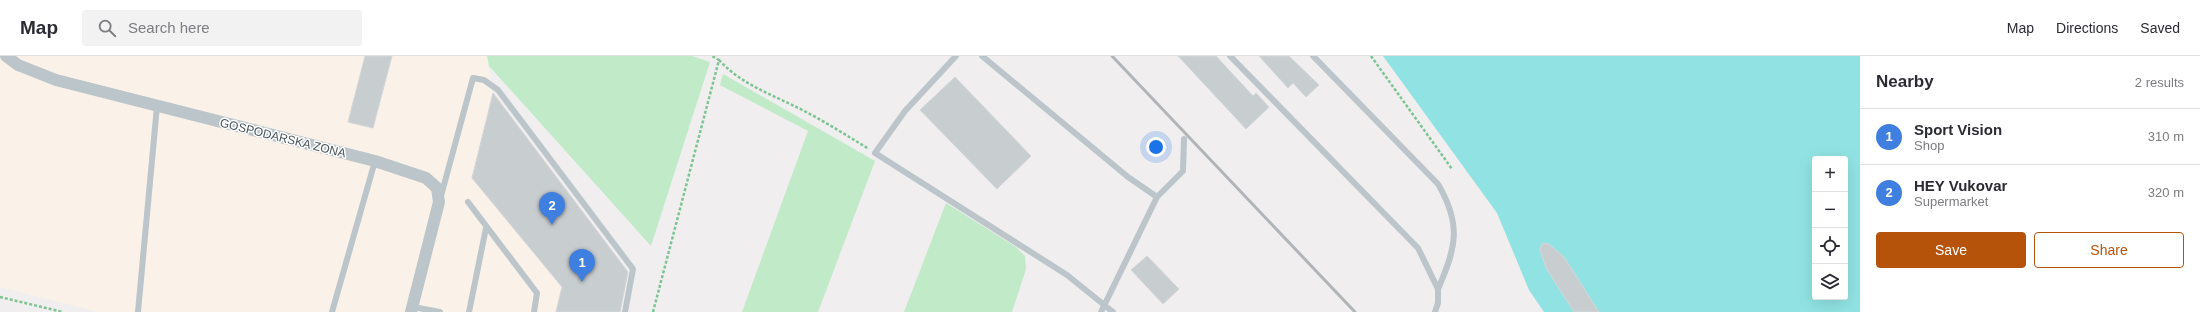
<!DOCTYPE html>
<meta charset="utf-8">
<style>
body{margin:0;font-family:Helvetica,sans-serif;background:#f2f2f3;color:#2b2b33}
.controls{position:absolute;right:12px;bottom:12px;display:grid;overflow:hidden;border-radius:4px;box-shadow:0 4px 16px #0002}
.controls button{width:36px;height:36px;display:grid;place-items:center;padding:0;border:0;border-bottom:1px solid #e1e1e2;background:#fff;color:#2b2b33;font:20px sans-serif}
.you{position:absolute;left:1156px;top:91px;width:14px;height:14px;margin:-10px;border:3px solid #fff;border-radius:50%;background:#1a73e8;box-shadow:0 0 0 6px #1a73e833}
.badge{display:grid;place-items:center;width:26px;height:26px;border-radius:50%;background:#b45309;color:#fff;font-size:13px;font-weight:700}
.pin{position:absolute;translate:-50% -33px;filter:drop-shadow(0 1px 2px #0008)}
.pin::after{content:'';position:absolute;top:21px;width:14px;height:12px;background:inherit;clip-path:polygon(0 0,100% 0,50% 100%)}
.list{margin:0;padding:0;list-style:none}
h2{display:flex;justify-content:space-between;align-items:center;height:52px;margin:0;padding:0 16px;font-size:17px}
h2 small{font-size:13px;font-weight:400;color:#7c7c81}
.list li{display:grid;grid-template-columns:26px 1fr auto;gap:12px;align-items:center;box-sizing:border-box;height:56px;padding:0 16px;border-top:1px solid #e1e1e2}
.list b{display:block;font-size:15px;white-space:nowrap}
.list p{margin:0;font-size:13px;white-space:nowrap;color:#7c7c81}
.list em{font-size:13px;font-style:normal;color:#7c7c81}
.actions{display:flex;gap:8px;padding:12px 16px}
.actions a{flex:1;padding:9px 0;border:1px solid #b45309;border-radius:4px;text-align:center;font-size:14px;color:#b45309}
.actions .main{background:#b45309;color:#fff}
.icon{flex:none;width:22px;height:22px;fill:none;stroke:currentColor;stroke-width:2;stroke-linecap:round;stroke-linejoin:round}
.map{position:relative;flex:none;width:1860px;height:256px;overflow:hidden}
header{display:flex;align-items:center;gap:24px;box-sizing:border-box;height:56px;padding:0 20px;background:#fff;border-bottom:1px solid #e1e1e2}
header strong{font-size:19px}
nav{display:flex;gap:22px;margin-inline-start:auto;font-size:14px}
.search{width:280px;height:36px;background:#f2f2f3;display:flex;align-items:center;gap:10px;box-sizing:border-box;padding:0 14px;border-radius:4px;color:#7c7c81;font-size:15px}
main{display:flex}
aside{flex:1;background:#fff}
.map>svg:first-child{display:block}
.commercial{fill:#faf1e9}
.green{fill:#c0eac8}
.water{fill:#91e3e3;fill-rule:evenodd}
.building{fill:#c8cdd0;stroke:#d3d6d9}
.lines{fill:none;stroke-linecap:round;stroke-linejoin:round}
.path{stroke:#7cc592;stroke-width:2.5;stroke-dasharray:3 2;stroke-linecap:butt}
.lane{stroke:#bbc5ca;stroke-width:6}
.street{stroke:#bbc5ca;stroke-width:12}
.rail{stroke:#b1b5b8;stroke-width:3}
.labels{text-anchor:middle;stroke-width:3;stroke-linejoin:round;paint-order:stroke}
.street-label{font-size:12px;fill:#48555a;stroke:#fff}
</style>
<header>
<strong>Map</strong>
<div class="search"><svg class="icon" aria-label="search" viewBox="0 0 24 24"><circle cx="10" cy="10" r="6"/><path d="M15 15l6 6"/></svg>Search here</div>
<nav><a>Map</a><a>Directions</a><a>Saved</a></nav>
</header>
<main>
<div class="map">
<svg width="1860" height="256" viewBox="0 0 1860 256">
<rect width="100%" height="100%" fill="#f1eeef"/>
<path class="commercial" d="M0,0H487L493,37L628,216L620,256H99L0,231Z"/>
<path class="green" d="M487,0H692L710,6L651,190L489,10Z
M723,18L875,105L818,256H742L808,75L720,29Z
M946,147L1016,191L1025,200L1026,213L1012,256H904Z"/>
<path class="water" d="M1383,0H1860V256H1544L1529,234L1497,157ZM1815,103H1845V241H1815Z"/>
<path class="building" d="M365,0H392L373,72L348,66Z
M1178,0H1216L1253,40L1256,37L1269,51L1246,73Z
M1259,0H1289L1319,29L1306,41L1293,27L1288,32Z
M955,21L1031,100L997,133L920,54Z
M493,37L628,216L620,256H556L562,231L472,122Z
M1542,187L1549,188L1564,201L1599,256H1574L1546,212L1540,194Z
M1147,200L1179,233L1163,248L1131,214Z"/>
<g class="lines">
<path class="path" d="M1371,0L1452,113
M719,4C744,31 777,40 808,57C829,68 849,81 869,93
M0,241L63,256
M653,256L719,4L712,0"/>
<path class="lane" d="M956,0L905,55L875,97L1067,219L1113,256
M982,0L1128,121L1157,141
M1230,0L1418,192L1438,233V247L1435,256
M1313,0L1438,128C1462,169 1456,192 1438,233
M441,140L473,22L484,24L498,34L633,213L625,256
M468,146L537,237L534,256
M413,251L440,256
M138,256L157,50
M332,256L375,105
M469,256L486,172
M1101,256L1157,141L1183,115L1184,83"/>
<path class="street" d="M6,0L18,9L56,24L375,105L426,122L437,132L439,146L411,256"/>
<path class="rail" d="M1112,0L1355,256"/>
</g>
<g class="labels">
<g class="street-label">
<text transform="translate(283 82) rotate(14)" y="4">GOSPODARSKA ZONA</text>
</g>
</g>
</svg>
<div class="controls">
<button>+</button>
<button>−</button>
<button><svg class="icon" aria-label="locate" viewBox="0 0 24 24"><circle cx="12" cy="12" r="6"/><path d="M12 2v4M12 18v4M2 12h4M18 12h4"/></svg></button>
<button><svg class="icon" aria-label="layers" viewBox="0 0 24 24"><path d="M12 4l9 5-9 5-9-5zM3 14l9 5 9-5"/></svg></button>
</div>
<div class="you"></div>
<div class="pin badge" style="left:582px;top:226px;background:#3f7fe0">1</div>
<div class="pin badge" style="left:552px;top:169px;background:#3f7fe0">2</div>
</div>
<aside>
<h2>Nearby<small>2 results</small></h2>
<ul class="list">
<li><span class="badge" style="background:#3f7fe0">1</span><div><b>Sport Vision</b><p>Shop</p></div><em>310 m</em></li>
<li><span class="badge" style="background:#3f7fe0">2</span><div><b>HEY Vukovar</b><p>Supermarket</p></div><em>320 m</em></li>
</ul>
<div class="actions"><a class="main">Save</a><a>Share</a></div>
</aside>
</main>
